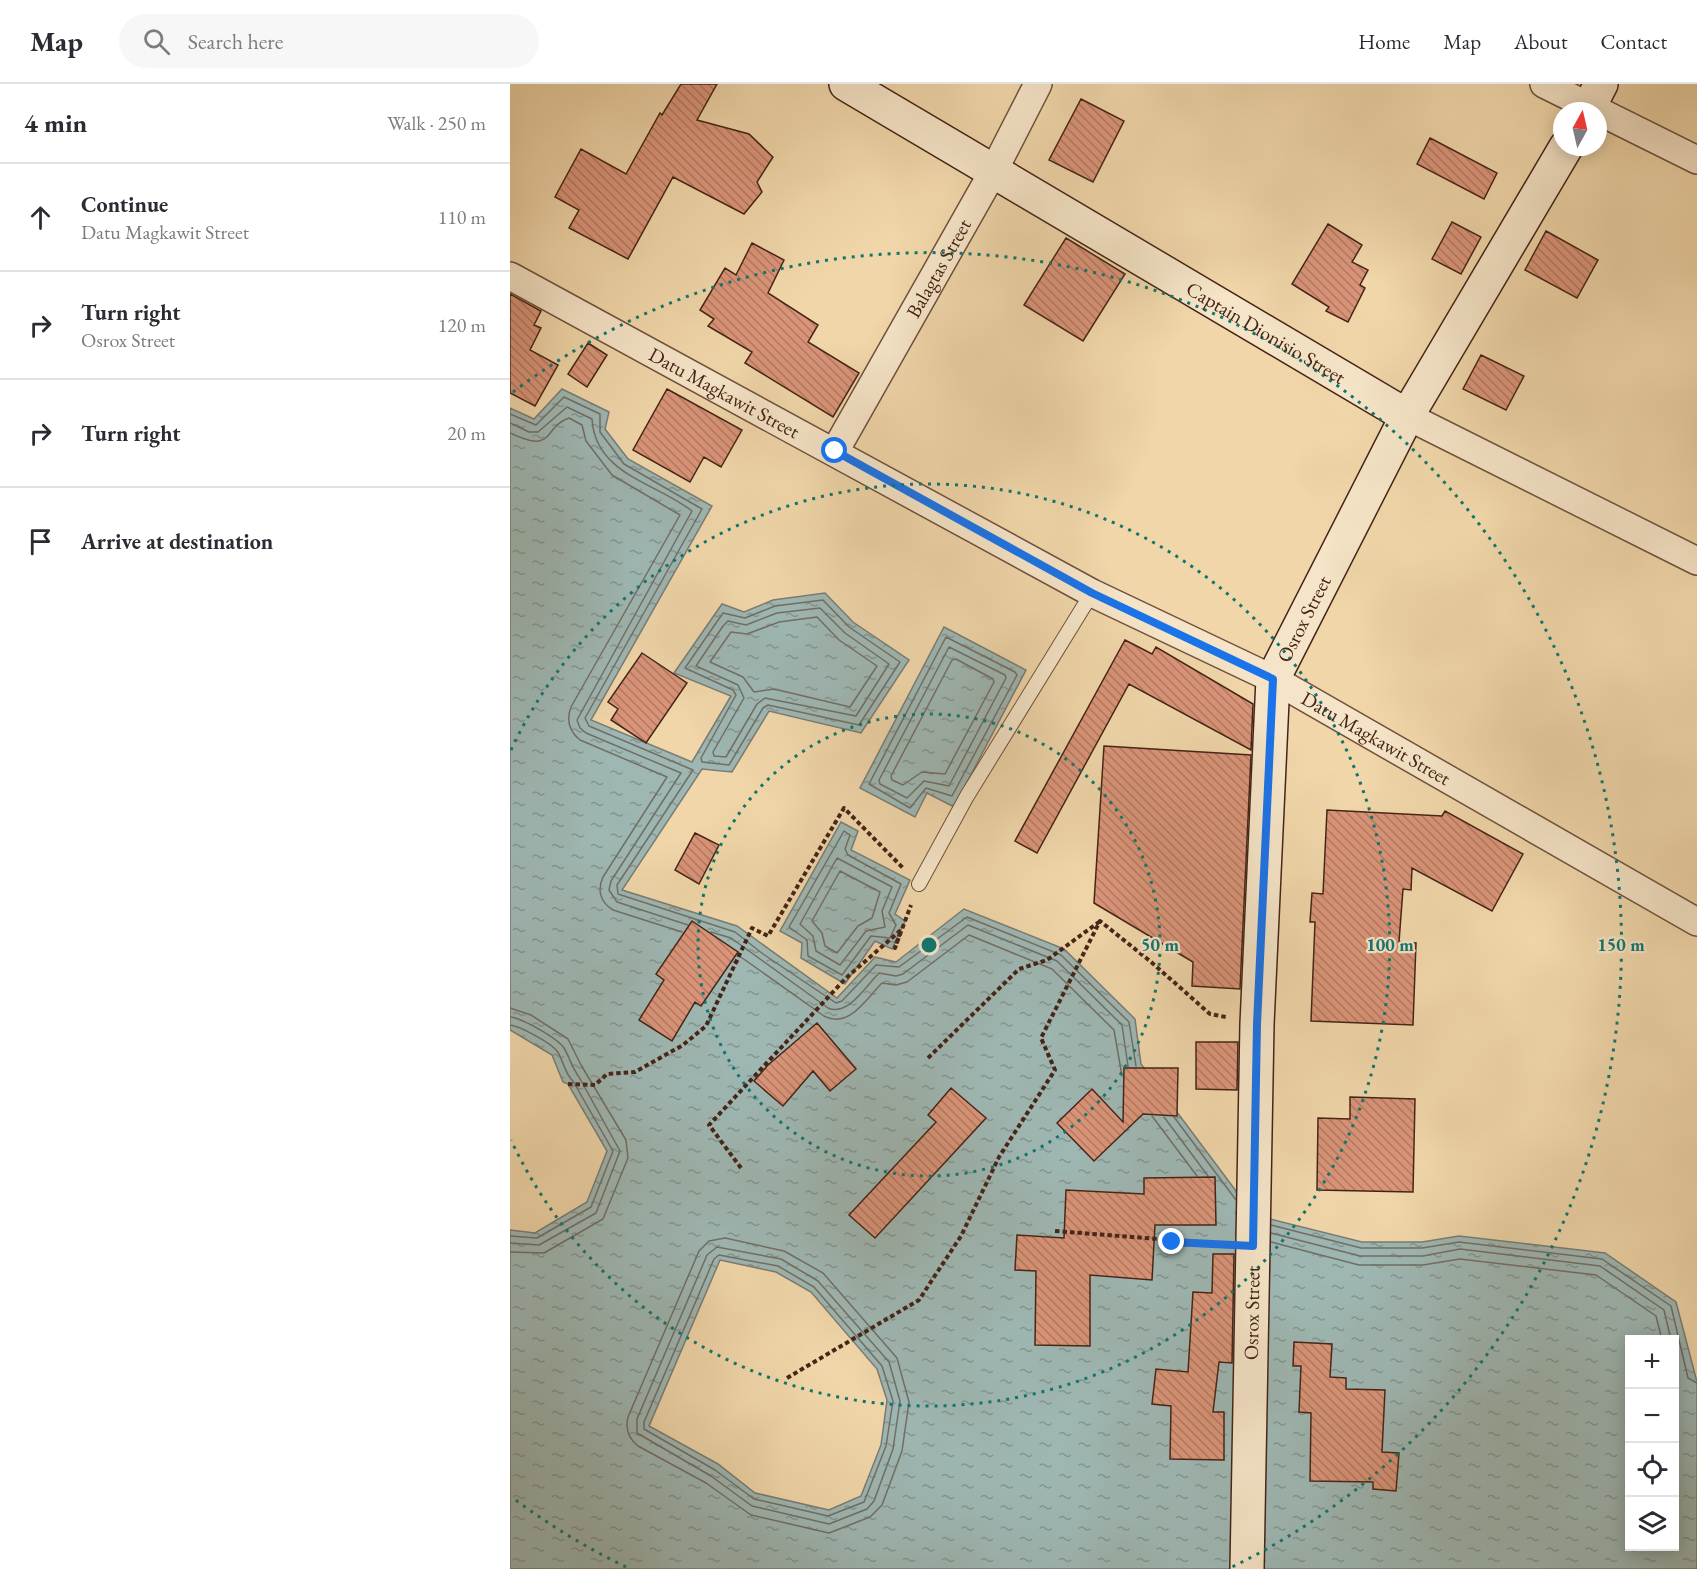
<!DOCTYPE html>
<meta charset="utf-8">
<style>
body{margin:0;font-family:"EB Garamond",serif;background:#f7f7f7;color:#2b2b33}
.controls{position:absolute;right:18px;bottom:18px;display:grid;overflow:hidden;border-radius:0px;box-shadow:0 3px 15px #0003}
.controls button{width:54px;height:54px;display:grid;place-items:center;padding:0;border:0;border-bottom:2px solid #e1e1e2;background:#fff;color:#2b2b33;font:30px sans-serif}
.compass{position:absolute;left:1043px;top:18px;width:54px;height:54px;border-radius:50%;background:#fff;box-shadow:0 3px 15px #0003;rotate:8deg}
.stop{position:absolute;width:18px;height:18px;margin:-14px;border:4px solid #1a73e8;border-radius:50%;background:#fff}
.stop.end{background:#1a73e8;border-color:#fff;box-shadow:0 2px 6px #0008}
.list{margin:0;padding:0;list-style:none}
h2{display:flex;justify-content:space-between;align-items:center;height:78px;margin:0;padding:0 24px;font-size:26px}
h2 small{font-size:20px;font-weight:400;color:#7c7c81}
.list li{display:grid;grid-template-columns:39px 1fr auto;gap:18px;align-items:center;box-sizing:border-box;height:108px;padding:0 24px;border-top:2px solid #e1e1e2}
.list b{display:block;font-size:22px;white-space:nowrap}
.list p{margin:0;font-size:20px;white-space:nowrap;color:#7c7c81}
.list em{font-size:20px;font-style:normal;color:#7c7c81}
.icon{flex:none;width:33px;height:33px;fill:none;stroke:currentColor;stroke-width:2;stroke-linecap:round;stroke-linejoin:round}
.map{position:relative;flex:none;width:1187px;height:1485px;overflow:hidden}
header{display:flex;align-items:center;gap:36px;box-sizing:border-box;height:84px;padding:0 30px;background:#fff;border-bottom:2px solid #e1e1e2}
header strong{font-size:28px}
nav{display:flex;gap:33px;margin-inline-start:auto;font-size:21px}
.search{width:420px;height:54px;background:#f7f7f7;display:flex;align-items:center;gap:15px;box-sizing:border-box;padding:0 21px;border-radius:33px;color:#7c7c81;font-size:22px}
main{display:flex}
aside{flex:1;background:#fff}
.map>svg:first-child{display:block}
.water{fill:url(#water-ripples);stroke:#7a7c75;stroke-width:1.5;fill-rule:evenodd}
.lines{fill:none;stroke-linecap:round;stroke-linejoin:round}
.shore{stroke:#726e65;stroke-width:1.5}
.building{fill:url(#building-back-hatch);stroke:#452417;stroke-width:1.5}
.lane-casing{stroke:#70503c;stroke-width:16}
.street-casing{stroke:#70503c;stroke-width:30}
.secondary-casing{stroke:#452417;stroke-width:36}
.path{stroke:#452417;stroke-width:4;stroke-dasharray:4.5 3;stroke-linecap:butt}
.lane{stroke:#f5e4c7;stroke-width:14}
.street{stroke:#f5e4c7;stroke-width:27}
.secondary{stroke:#f5e4c7;stroke-width:33}
.route{stroke:#1a73e8;stroke-width:8}
.ring{fill:none;stroke:#0f766e;stroke-width:3;stroke-dasharray:3 6}
.labels{text-anchor:middle;stroke-width:4.5;stroke-linejoin:round;paint-order:stroke}
.street-label{font-size:20px;fill:#452417;stroke:#f5e4c7}
.centre{fill:#0f766e;stroke:#f5e4c7;stroke-width:3}
.ring-label{font-size:18px;text-anchor:middle;font-weight:bold;fill:#0f766e;stroke:#f5e4c7;stroke-width:4.5;stroke-linejoin:round;paint-order:stroke}
</style>
<header>
<strong>Map</strong>
<div class="search"><svg class="icon" aria-label="search" viewBox="0 0 24 24"><circle cx="10" cy="10" r="6"/><path d="M15 15l6 6"/></svg>Search here</div>
<nav><a>Home</a><a>Map</a><a>About</a><a>Contact</a></nav>
</header>
<main>
<aside>
<h2>4 min<small>Walk · 250 m</small></h2>
<ul class="list">
<li><svg class="icon" aria-label="ahead" viewBox="0 0 24 24"><path d="M12 20V5M6 11l6-6 6 6"/></svg><div><b>Continue</b><p>Datu Magkawit Street</p></div><em>110 m</em></li>
<li><svg class="icon" aria-label="right" viewBox="0 0 24 24"><path d="M7 20v-9h11M14 6l5 5-5 5"/></svg><div><b>Turn right</b><p>Osrox Street</p></div><em>120 m</em></li>
<li><svg class="icon" aria-label="right" viewBox="0 0 24 24"><path d="M7 20v-9h11M14 6l5 5-5 5"/></svg><div><b>Turn right</b></div><em>20 m</em></li>
<li><svg class="icon" aria-label="arrive" viewBox="0 0 24 24"><path d="M6 21V4h12l-3 4 3 4H6"/></svg><div><b>Arrive at destination</b></div></li>
</ul>
</aside>
<div class="map">
<svg width="1187" height="1485" viewBox="0 0 1187 1485">
<defs>
<pattern id="water-ripples" width="26" height="14" patternUnits="userSpaceOnUse" patternTransform="scale(1.5)"><rect width="26" height="14" fill="#9eb7b3"/><path d="M2 4q2-2 4 0t4 0M15 11q2-2 4 0t4 0" fill="none" stroke="#839591"/></pattern>
<pattern id="building-back-hatch" width="6" height="6" patternUnits="userSpaceOnUse" patternTransform="scale(1.5)"><rect width="6" height="6" fill="#da9479"/><path d="M-1 5l2 2M0 0l6 6M5-1l2 2" fill="none" stroke="#b37962"/></pattern>
</defs>
<rect width="100%" height="100%" fill="#f0d6a9"/>
<filter id="stains"><feTurbulence type="fractalNoise" baseFrequency=".00333" numOctaves="4"/><feColorMatrix values="0 0 0 0 .2 0 0 0 0 .09 0 0 0 0 .02 0 0 0 .5 -.17"/></filter>
<radialGradient id="worn" r=".72"><stop offset=".6" stop-color="#630" stop-opacity="0"/><stop offset="1" stop-color="#630" stop-opacity=".3"/></radialGradient>
<path class="water" d="M52,305L99,328L95,345L118,375L202,422L81,636L182,678L221,612L164,589L212,520L234,528L263,516L315,509L343,538L399,576L351,649L259,627L222,688L192,685L112,806L227,842L327,914L365,873L386,878L454,825L554,865L625,935L631,980L744,1131L852,1158H912L949,1152L1095,1169L1166,1218L1187,1298V1485H0V1146L25,1149L77,1118L97,1067L58,1000L53,998L42,971L0,946V324L24,335ZM210,1176L266,1188L301,1208L367,1285L377,1316L371,1361L351,1412L319,1426L245,1409L208,1380L139,1342ZM1120,1256H1164V1462H1120Z
M434,543L516,586L444,723L417,709L405,733L350,704Z
M331,738L348,747L341,766L400,796L385,830L395,837L382,865L365,857L335,900L291,874L292,859L270,847Z"/>
<g class="lines">
<path class="shore" d="M0,330L26,341L54,313L90,330V348L114,380L192,425L75,634L79,642L183,686L107,801L108,810L225,848L253,870L326,919L332,917L366,881L389,883L457,833L551,871L619,938L626,982
M0,339L19,348H28L57,323L82,335C85,390 146,399 182,427L67,636L70,644L76,649L171,689L101,797L99,806L107,818L178,841
M0,349C46,371 32,343 59,334L72,341L76,357L102,391L170,431L61,623C56,636 59,647 70,656L157,693L93,793C87,806 90,818 103,826L172,848
M313,516L339,543L390,578L349,641L258,621L253,624L219,681L192,678L191,674L226,611L223,606L175,584L213,529L235,534L265,522Z
M310,524L335,549L379,580L346,632L255,614L247,620L216,673L204,672L203,668L234,614L228,601L186,582L213,542L218,537L236,541L267,529Z
M307,533L329,556L367,582L340,623L264,605L244,608L233,593L200,578L221,548L237,550L269,538Z
M436,553L505,588L507,591L442,712L416,704L400,724L359,700Z
M439,563L495,591L496,594L439,702L414,697L397,714L370,700L369,696Z
M446,575L483,595L484,598L435,690L412,688L393,701L382,696L381,692L442,576Z
M334,747L340,751L335,765L338,771L391,800L379,829L386,841L380,854L361,852L332,891L298,872L297,856L279,843Z
M327,774L382,803L372,827L375,843L356,847L330,881L306,867L303,852L290,840Z
M330,787L370,808L362,834L348,842L327,869L315,862L312,849L302,837Z
M201,848L221,854L318,924C338,933 356,902 369,889L386,892L393,890L458,841L547,877L612,941L618,982
M228,871L314,932C339,945 356,915 372,899L386,901L397,898L459,851L542,885L604,946L612,992
M0,924L21,931L58,955L71,981L116,1056L118,1074L93,1135L34,1169L0,1168
M0,933C12,934 47,954 54,964C60,974 62,984 69,993L110,1067L86,1129L29,1161L0,1159
M0,941C10,942 41,959 47,967C54,977 54,989 63,997L103,1067L81,1123L27,1154L0,1152
M642,1032L687,1092
M654,1033L698,1092
M664,1033L726,1116
M761,1141L851,1164H912L949,1158L1092,1175L1161,1222L1178,1294L1187,1299
M761,1149L850,1172H913L950,1165L1090,1182L1154,1226L1161,1256
M215,1154L274,1167L313,1189L387,1274L399,1318L392,1367L372,1421L360,1433L319,1449L241,1431L196,1399L128,1362C118,1354 115,1345 118,1333L189,1167L199,1157Z
M761,1158L849,1181H913L950,1175L1086,1191L1146,1232L1152,1256
M207,1163L271,1175L308,1197L379,1278L390,1317L383,1365L364,1417L357,1425L319,1440L242,1422L201,1392L127,1349V1335L197,1171Z
M209,1171L268,1182L304,1203L372,1282L383,1317L376,1362L354,1418L318,1432L244,1415L205,1386L134,1345V1338L204,1175Z"/>
</g>
<path class="building" d="M171,0H207L187,36L239,50L263,73L247,98L252,108L234,130L163,93L118,175L59,144L69,126L45,113L71,65L116,90L150,29L152,31Z
M571,15L614,37L583,98L539,76Z
M920,54L987,89L974,115L907,80Z
M942,138L971,153L951,190L922,175Z
M818,140L852,161L842,178L858,186L850,201L855,204L838,238L816,227L819,223L782,200Z
M1036,147L1088,176L1067,214L1015,186Z
M556,154L615,190L573,257L514,221Z
M242,159L274,176L258,209L308,241L298,258L349,289L323,333L235,279L242,268L198,242L204,235L190,226L215,184L226,191Z
M0,210L31,227L24,241L31,244L20,266L48,281L25,322L0,309Z
M78,259L97,271L77,303L58,290Z
M971,271L1014,292L996,326L953,305Z
M157,305L232,346L211,383L194,373L180,398L123,366Z
M615,556L642,570L646,563L743,620L741,666L619,600L527,769L505,757Z
M132,569L177,599L136,659L101,636L108,625L98,618Z
M594,662L741,671L730,905L682,902L683,878L584,819Z
M817,726L932,732L935,727L1013,770L982,827L902,784L901,806L893,805L889,858L906,859L903,941L801,937L805,838H800L802,809L813,810Z
M185,749L209,761L189,800L165,786Z
M182,837L228,868L191,922L185,918L162,957L129,936L154,896L146,890Z
M307,939L346,985L320,1007L303,987L273,1022L244,997L258,981Z
M686,958H728L727,1006L686,1005Z
M614,984H668L667,1032L633,1030L584,1077L547,1039L582,1005L613,1038Z
M441,1004L476,1034L365,1154L339,1131L426,1038L418,1031Z
M840,1013L905,1015L903,1108L807,1106L808,1034L840,1035Z
M705,1093L706,1141H645L642,1196L580,1191V1262L525,1261L526,1187L505,1186L507,1151L554,1154L556,1106L634,1110V1094Z
M703,1170H724L722,1279L709,1278L703,1328H714V1376L660,1375L661,1322L642,1320L646,1285L678,1288L683,1208L702,1209Z
M784,1258L822,1260L820,1293L836,1294V1305L875,1306L872,1368L889,1369L886,1407L863,1405V1398L800,1397L801,1329L789,1328L791,1282H783Z"/>
<g class="lines">
<defs>
<path id="lane" d="M409,800L457,712L582,509"/>
<g id="street">
<path d="M1034,0L1187,76"/>
<path id="s1" d="M0,192L582,509L763,595L1187,838"/>
<path d="M897,332L1187,477"/>
<path id="s2" d="M325,367L483,88L528,0"/>
</g>
<g id="secondary">
<path id="s3" d="M336,0L897,332"/>
<path d="M1077,27L1091,0"/>
<path id="s4" d="M737,1485L747,940L763,595L897,332L1056,63"/>
</g>
</defs>
<use href="#lane" class="lane-casing"/>
<use href="#street" class="street-casing"/>
<use href="#secondary" class="secondary-casing"/>
<path class="path" d="M418,974L509,885L537,876L589,838
M58,1000L85,1001L97,990L125,988L173,961L196,942L242,844L258,852L334,724L394,785
M231,1084L199,1041L336,894L391,846L385,864L401,821
M545,1147L713,1160
M277,1294L409,1216L451,1152L489,1073L545,986L531,954L590,837L640,877L700,930L716,933"/>
<use href="#lane" class="lane"/>
<use href="#street" class="street"/>
<use href="#secondary" class="secondary"/>
</g>
<g class="lines">
<path class="route" d="M325,367L582,509L763,595L747,940L743,1162L662,1158"/>
</g>
<g class="ring">
<circle cx="419" cy="861" r="231"/>
<path d="M1 666A461 461 0 1 1 1 1056"/>
<path d="M116 1483A692 692 0 0 1 3 1414M3 308A692 692 0 1 1 722 1483"/>
</g>
<g class="labels">
<g class="street-label">
<text dy="7" stroke="none"><textPath href="#s2" startOffset="210">Balagtas Street</textPath></text>
<text dy="7" stroke="none"><textPath href="#s3" startOffset="488">Captain Dionisio Street</textPath></text>
<text dy="7" stroke="none"><textPath href="#s1" startOffset="244">Datu Magkawit Street</textPath></text>
<text dy="7" stroke="none"><textPath href="#s4" startOffset="958">Osrox Street</textPath></text>
<text dy="7" stroke="none"><textPath href="#s1" startOffset="982">Datu Magkawit Street</textPath></text>
<text dy="7" stroke="none"><textPath href="#s4" startOffset="256">Osrox Street</textPath></text>
</g>
</g>
<circle cx="419" cy="861" r="9" class="centre"/>
<g class="ring-label">
<text x="650" y="867">50 m</text>
<text x="880" y="867">100 m</text>
<text x="1111" y="867">150 m</text>
</g>
<rect width="100%" height="100%" filter="url(#stains)"/>
<rect width="100%" height="100%" fill="url(#worn)"/>
</svg>
<div class="controls">
<button>+</button>
<button>−</button>
<button><svg class="icon" aria-label="locate" viewBox="0 0 24 24"><circle cx="12" cy="12" r="6"/><path d="M12 2v4M12 18v4M2 12h4M18 12h4"/></svg></button>
<button><svg class="icon" aria-label="layers" viewBox="0 0 24 24"><path d="M12 4l9 5-9 5-9-5zM3 14l9 5 9-5"/></svg></button>
</div>
<svg class="compass" viewBox="-18 -18 36 36"><path d="M0-13l5 13h-10z" fill="#e53935"/><path d="M0 13l5-13h-10z" fill="#7c7c81"/></svg>
<div class="stop" style="left:325px;top:367px"></div>
<div class="stop end" style="left:662px;top:1158px"></div>
</div>
</main>
